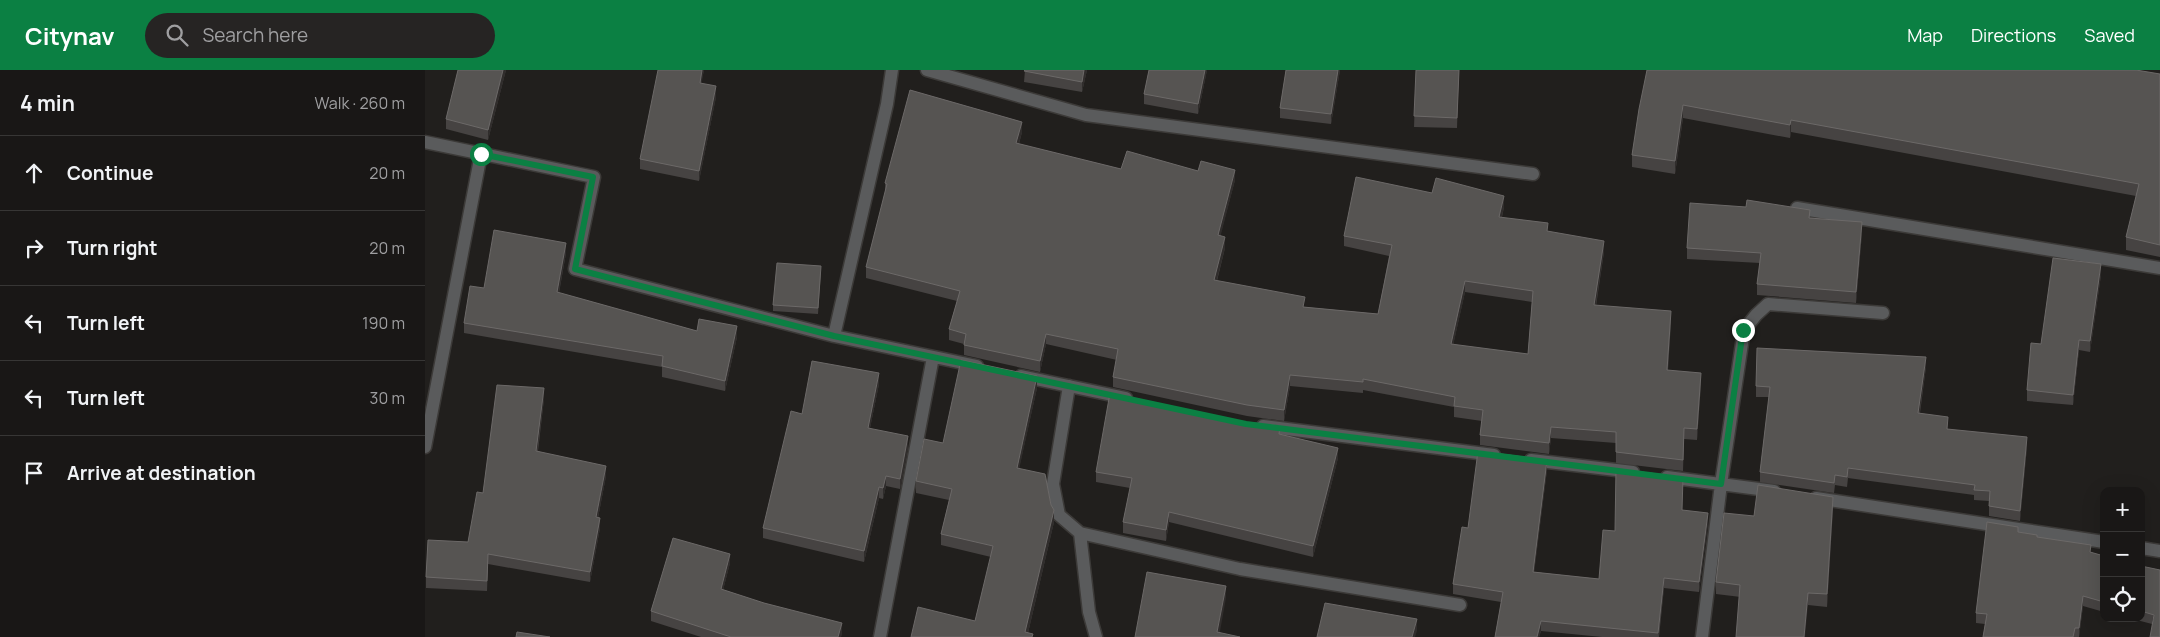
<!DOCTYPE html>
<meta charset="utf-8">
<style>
body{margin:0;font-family:Manrope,sans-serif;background:#262423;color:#f1f3f6}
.controls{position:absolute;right:15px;bottom:15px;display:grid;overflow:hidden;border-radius:10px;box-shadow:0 5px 20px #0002}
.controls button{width:45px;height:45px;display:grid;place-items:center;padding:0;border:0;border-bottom:1px solid #373635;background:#191716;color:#f1f3f6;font:25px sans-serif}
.stop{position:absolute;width:15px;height:15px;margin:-11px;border:4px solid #0b8043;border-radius:50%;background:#fff}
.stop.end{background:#0b8043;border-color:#fff;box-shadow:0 1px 5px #0008}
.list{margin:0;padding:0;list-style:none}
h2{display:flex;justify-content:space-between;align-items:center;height:65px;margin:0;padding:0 20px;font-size:21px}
h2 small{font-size:16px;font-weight:400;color:#9f9fa1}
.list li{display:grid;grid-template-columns:32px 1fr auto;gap:15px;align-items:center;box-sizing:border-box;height:75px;padding:0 20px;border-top:1px solid #373635}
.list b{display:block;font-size:19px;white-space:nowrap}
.list em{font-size:16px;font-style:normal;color:#9f9fa1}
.icon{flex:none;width:28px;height:28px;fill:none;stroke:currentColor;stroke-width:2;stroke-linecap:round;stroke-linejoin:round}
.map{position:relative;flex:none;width:1735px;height:567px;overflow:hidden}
header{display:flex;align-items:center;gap:30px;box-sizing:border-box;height:70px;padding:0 25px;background:#0b8043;color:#fff}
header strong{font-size:24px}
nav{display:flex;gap:28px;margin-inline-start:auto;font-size:18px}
.search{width:350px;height:45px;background:#262423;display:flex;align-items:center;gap:12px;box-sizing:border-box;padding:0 18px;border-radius:28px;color:#9f9fa1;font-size:19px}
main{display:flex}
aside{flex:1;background:#191716}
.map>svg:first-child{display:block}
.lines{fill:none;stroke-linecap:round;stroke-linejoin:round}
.minor-casing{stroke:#3c3a38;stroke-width:15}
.minor{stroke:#5a5b5c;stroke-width:12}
.wall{fill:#464342;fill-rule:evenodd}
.shaded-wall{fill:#302d2c}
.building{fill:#565452;stroke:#6c6968;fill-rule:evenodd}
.route{stroke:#0b8043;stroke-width:6}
</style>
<header>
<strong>Citynav</strong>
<div class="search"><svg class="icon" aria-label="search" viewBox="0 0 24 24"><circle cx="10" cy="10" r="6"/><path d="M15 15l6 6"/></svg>Search here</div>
<nav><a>Map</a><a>Directions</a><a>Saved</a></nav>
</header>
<main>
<aside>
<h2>4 min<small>Walk · 260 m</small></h2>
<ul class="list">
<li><svg class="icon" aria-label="ahead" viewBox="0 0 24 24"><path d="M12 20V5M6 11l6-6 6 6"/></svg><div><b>Continue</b></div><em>20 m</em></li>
<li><svg class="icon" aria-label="right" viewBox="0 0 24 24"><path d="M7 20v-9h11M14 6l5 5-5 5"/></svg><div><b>Turn right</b></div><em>20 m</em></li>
<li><svg class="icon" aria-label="left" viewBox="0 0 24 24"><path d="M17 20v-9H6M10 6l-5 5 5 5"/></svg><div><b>Turn left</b></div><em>190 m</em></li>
<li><svg class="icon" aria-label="left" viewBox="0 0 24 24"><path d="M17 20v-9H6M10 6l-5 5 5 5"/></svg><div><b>Turn left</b></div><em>30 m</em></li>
<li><svg class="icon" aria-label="arrive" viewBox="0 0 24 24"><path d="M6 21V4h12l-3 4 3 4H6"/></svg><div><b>Arrive at destination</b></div></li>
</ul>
</aside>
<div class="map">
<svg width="1735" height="567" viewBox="0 0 1735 567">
<rect width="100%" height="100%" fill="#211f1d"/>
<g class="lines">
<defs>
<path id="minor" d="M502,0L661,45L1108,104
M0,72L169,107L150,199L409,266L552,296
M1372,138L1735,198
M409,266L462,34L467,0
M596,306L701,328
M644,316L628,414L634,445L655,463L815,499L1035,535
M838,356L1069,385
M0,377L56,84
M1106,390L1208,402
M1242,407L1349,421
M1391,428L1679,472
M655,463L664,542L671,567
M1716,478L1735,481
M455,567L508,287
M1277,567L1296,414L1319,260L1331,245L1343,234L1458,243"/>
</defs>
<use href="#minor" class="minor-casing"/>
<use href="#minor" class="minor"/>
</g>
<path class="wall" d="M33,0H81L63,70L21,59V49Z
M279,0L276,13L291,27L274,111L215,99V89Z
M600,0H662L657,22L599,12Z
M724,0H782L773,44L719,34V24Z
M861,0H915L906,54L855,48V38Z
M991,0H1034L1032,58L989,57Z
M1222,0L1735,4V187L1701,180V167L1711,126L1366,62L1365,68L1258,48L1250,104L1207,97V85Z
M597,62L594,74L696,99L773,101L810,110L795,166L800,178L792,211L880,237L953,244L964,186L919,176V166L1007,123L1079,137L1077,147L1123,162L1179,182L1171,236L1246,252L1243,300L1276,314L1272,370L1259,369L1258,401L1191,393V373L1126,368L1124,384L1055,375V365L1057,351L1029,347V337L938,320V323L865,316L859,351L822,346L688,317V307L692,290L621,274L615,302L539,285V274L524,270V259L532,231L441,208V197L460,123V113ZM1040,222L1107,232L1103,284L1028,275Z
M1385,148L1437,163L1431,233L1332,225V214L1335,193L1262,189V178Z
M141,183L134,223L272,261L312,267L300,321L237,307V297L39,263V253L59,218Z
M396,202L393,244L348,241V235Z
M1676,205L1665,282L1654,280L1648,335L1602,331V320L1616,274Z
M1501,297L1495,343L1523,359L1602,377L1595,451L1564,446V431L1549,430V425L1423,408L1422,417L1410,415L1409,423L1335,412V402L1344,327H1331V316Z
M454,314L445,358L483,377L475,419L461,416L458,429L454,428L439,492L338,468V458L377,344Z
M612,318L594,398L629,452L603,563L608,567L550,551L566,487L516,475V464L524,430L491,423V411L518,373Z
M119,329L113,381L181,406L173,448L175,458L165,512L63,494L62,521L1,518V507L43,472L58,423Z
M855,364L913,388L888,487L744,452L741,471L698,463V452L705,418L671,412V402Z
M1122,400L1109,502L1174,509L1190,461L1257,440L1283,453L1274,522L1239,518L1234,567H1177L1116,561L1114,567H1070L1076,532L1028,524V514L1043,458Z
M1408,439L1402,537L1383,535L1291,524V512L1329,446Z
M1593,462L1679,486V542L1658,536L1654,567H1558L1560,554L1551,553V543Z
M305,493L298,520L417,562L416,567H276L226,551V541Z
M1716,496L1735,500L1727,554L1704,548H1716Z"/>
<path class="shaded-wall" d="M78,0H81L63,70V60Z
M277,0H279L275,23V13Z
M659,0H662L657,22V12Z
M780,0H782L773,44V34Z
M913,0H915L906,54V44Z
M291,16V27L274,111V101Z
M1258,35V48L1250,104V91Z
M1366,50V62L1365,68V55Z
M597,52V62L591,84V73Z
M810,100V110L793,176V165Z
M1079,126V137L1074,158V147Z
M1437,152V163L1431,233V222Z
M800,167V178L789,221V210Z
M1179,171V182L1169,246V235Z
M141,173V183L132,233V222Z
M1676,194V205L1665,282V271Z
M1040,211V222L1026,285V274Z
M1246,241V252L1242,311V300Z
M312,256V267L300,321V311Z
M621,264V274L615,302V291Z
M1654,270V280L1648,335V325Z
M1501,287V297L1493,353V343Z
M454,303V314L443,368V358Z
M1276,303V314L1272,370V359Z
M865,305V316L859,351V340Z
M612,306V318L592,409V398Z
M119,318V329L111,391V381Z
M1126,357V368L1124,384V373Z
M483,366V377L475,419V409Z
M1602,367V377L1595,451V441Z
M913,378V388L888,487V476Z
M1122,390V400L1108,512V502Z
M181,396V406L171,458V447Z
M461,406V416L458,429V418Z
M454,417V428L439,492V481Z
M1408,427V439L1402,537V524Z
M629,440V452L602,567L600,562Z
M744,442V452L741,471V460Z
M1283,443V453L1274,522V512Z
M175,448V458L165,512V502Z
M305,484V493L296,528V519Z
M1239,508V518L1233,567V563Z
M801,516V528L794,567L792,562Z
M1383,523V535L1380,567H1379Z
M1658,526V536L1654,567V558Z
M992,549V561L990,567H987Z
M1116,551V561L1114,567H1112Z
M417,553V562L416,567H413Z"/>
<path class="building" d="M33,0H78L63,60L21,49Z
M233,0H277L275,13L291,16L274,101L215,89Z
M600,0H659L657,12L599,1Z
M724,0H780L773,34L719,24Z
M861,0H913L906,44L855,38Z
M991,0H1034L1032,48L989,46Z
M1222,0H1711L1735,4V175L1701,167L1714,114L1366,50L1365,55L1258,35L1250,91L1207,85L1214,39Z
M485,20L597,52L591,73L696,99L702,81L773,101L776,91L810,100L793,165L800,167L789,210L880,227L878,237L953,244L967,175L919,166L931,107L1007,123L1011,108L1079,126L1074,147L1123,153L1122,161L1179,171L1169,235L1246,241L1242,300L1276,303L1272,359L1259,358L1258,390L1191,382V362L1126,357L1124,373L1055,365L1058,340L1029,336L1030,327L938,309V312L865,305L859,340L822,335L688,307L693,279L621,264L615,291L539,275L541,264L524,259L535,221L441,197L462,114L460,113ZM1040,211L1108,221L1103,284L1026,274Z
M1322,130L1385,140L1384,148L1437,152L1431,222L1332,214L1336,183L1262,178L1265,133L1321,137Z
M69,160L141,173L132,222L272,261L274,249L312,256L300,311L237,296L238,286L39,253L45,216L59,218Z
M1628,188L1676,194L1665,271L1654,270L1648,325L1602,320L1606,273L1616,274Z
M352,193L396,196L393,238L348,235Z
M1332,278L1501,287L1493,343L1523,347L1522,359L1602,367L1595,441L1564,436L1565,421L1549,420L1550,415L1423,398L1422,407L1410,405L1409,413L1335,402L1345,317L1331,316Z
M536,290L612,306L592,398L620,404L626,435L629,440L600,562L608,564L607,567H486L493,537L550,551L568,476L516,464L527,419L491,411L499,369L518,373Z
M387,291L454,303L443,358L483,366L475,409L461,406L458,418L454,417L439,481L338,458L366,341L377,344Z
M72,315L119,318L111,381L181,396L171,447L175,448L165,502L63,484L62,511L1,507L3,470L43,472L52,422L58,423Z
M685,323L819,352L855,356L854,364L913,378L888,476L744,442L741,460L698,452L707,408L671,402Z
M1053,381L1122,390L1108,502L1174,509L1178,460L1190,461L1191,399L1258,407L1257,440L1283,443L1274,512L1239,508L1233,563L1116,551L1112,567H1070L1078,522L1028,514L1037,457L1043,458Z
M1333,415L1408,427L1402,524L1383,523L1379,567H1311L1315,515L1291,512L1299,443L1329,446Z
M1562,452L1593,457V462L1612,465V467L1666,475L1665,482L1679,486V532L1658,526L1654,558H1650L1648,567H1558L1562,544L1551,543Z
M248,468L305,484L296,519L339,533L417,553L413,567H306L226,541Z
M1716,496L1735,500V567H1725L1729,545L1716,541Z
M722,502L801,516L792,562L815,567H710Z
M900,533L992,549L987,567H892Z
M92,562L125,567H91Z"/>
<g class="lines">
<path class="route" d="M56,84L168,107L150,199L409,266L821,354L1296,414L1318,260"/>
</g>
</svg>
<div class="controls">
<button>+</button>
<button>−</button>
<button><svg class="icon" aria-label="locate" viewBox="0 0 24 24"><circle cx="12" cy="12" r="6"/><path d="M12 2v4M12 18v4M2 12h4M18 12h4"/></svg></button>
</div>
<div class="stop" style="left:56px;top:84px"></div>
<div class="stop end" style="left:1318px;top:260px"></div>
</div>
</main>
